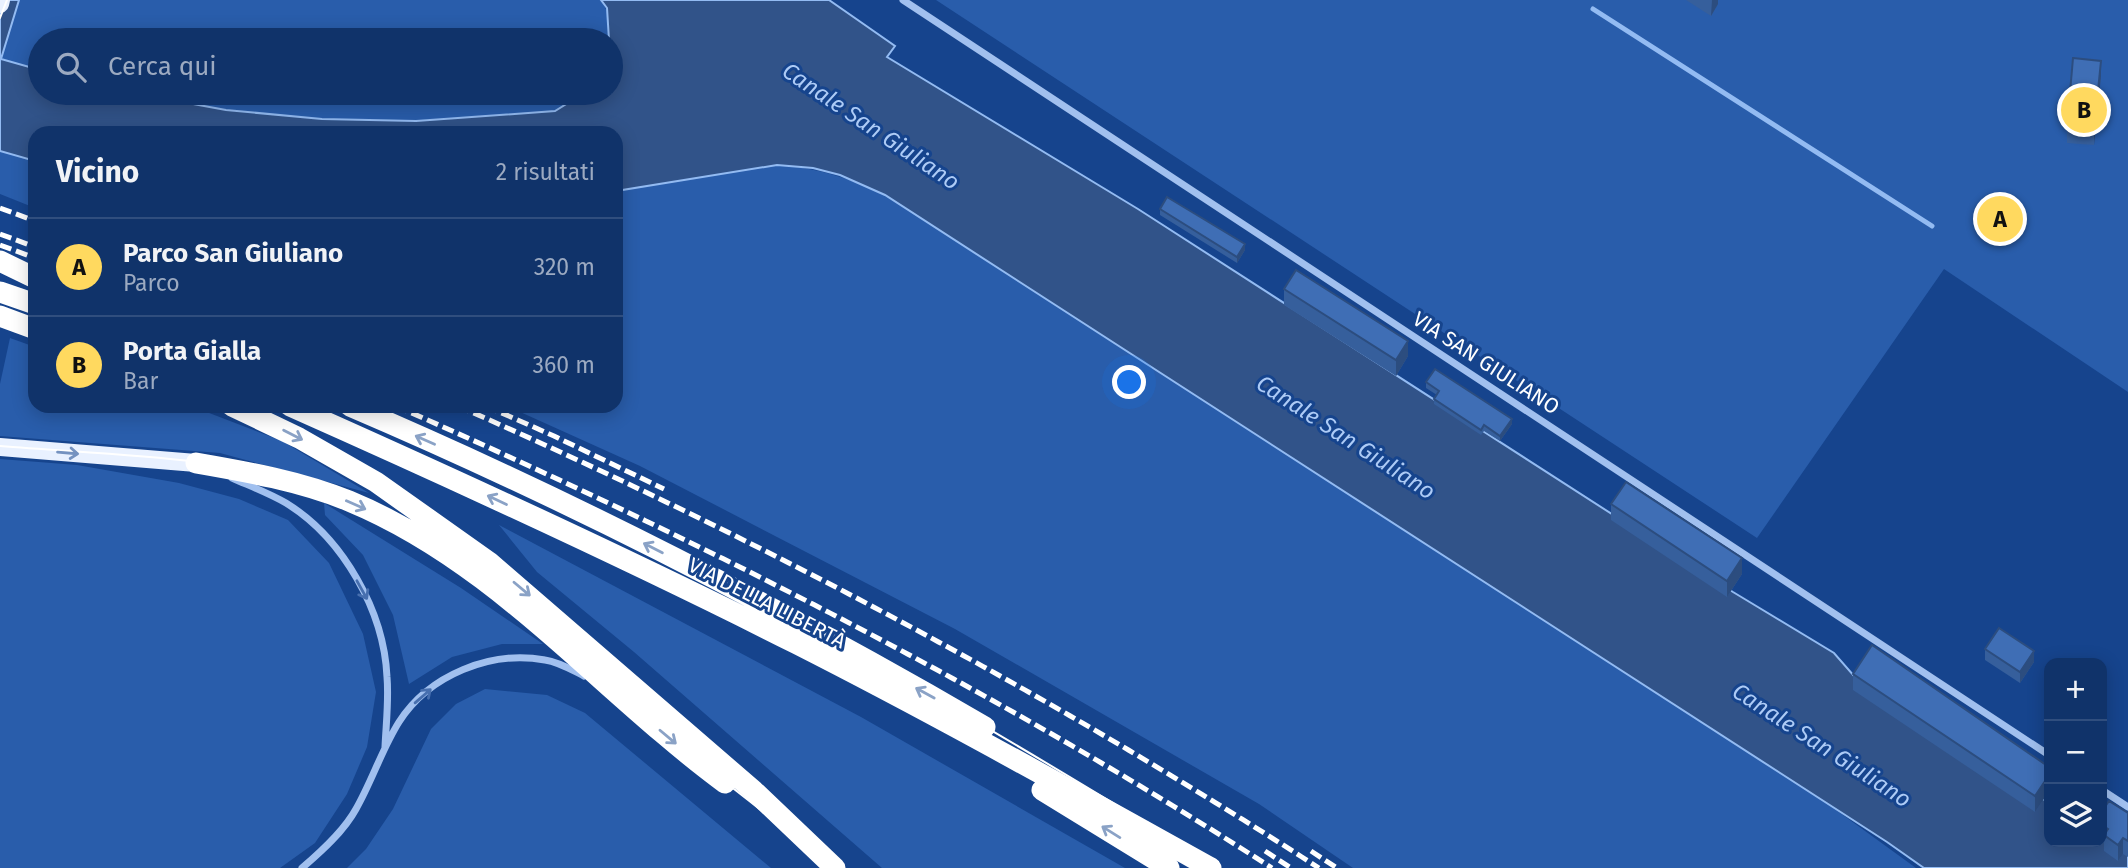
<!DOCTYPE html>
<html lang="it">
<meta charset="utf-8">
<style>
body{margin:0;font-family:"Fira Sans",sans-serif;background:#1e3f72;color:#f1f3f6}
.controls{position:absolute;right:21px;bottom:21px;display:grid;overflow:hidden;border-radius:14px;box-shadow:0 4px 18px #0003}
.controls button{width:63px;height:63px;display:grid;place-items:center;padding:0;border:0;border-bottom:2px solid #304e7e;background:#10336a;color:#f1f3f6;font:35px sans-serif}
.you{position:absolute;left:1130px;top:383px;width:24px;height:24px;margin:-18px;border:5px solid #fff;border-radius:50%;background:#1a73e8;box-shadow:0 0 0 10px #1a73e833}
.badge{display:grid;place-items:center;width:46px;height:46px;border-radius:50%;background:#ffd95f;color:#111;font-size:23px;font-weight:700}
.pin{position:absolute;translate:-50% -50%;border:4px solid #fff;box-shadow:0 2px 7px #0006}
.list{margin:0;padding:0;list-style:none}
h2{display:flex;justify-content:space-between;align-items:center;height:91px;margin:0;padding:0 28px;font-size:30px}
h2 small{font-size:23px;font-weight:400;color:#9caac1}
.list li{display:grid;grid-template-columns:46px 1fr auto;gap:21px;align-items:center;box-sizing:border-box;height:98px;padding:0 28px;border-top:2px solid #304e7e}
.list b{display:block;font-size:26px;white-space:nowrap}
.list p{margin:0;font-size:23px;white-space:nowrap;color:#9caac1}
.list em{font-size:23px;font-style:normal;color:#9caac1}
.icon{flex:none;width:38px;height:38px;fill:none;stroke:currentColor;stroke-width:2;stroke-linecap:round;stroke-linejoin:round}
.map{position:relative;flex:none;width:2128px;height:868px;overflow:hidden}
.search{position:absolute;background:#10336a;box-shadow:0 4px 18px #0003;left:28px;top:28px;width:595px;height:77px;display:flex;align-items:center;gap:18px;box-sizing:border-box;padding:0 24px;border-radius:38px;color:#9caac1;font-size:26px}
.panel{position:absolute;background:#10336a;box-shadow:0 4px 18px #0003;left:28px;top:126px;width:595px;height:287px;border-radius:21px}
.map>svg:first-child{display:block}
.green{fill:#295dab}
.water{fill:#315389;stroke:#93bbf2;stroke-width:2}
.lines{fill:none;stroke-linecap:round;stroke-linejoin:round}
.stream{stroke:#93bbf2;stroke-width:5}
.street{stroke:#a1c0ef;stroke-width:7}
.primary{stroke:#e9f1ff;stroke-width:18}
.highway{stroke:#fff;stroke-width:21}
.tram{stroke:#fff;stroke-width:2}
.rail{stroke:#fff;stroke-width:5;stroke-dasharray:12 5;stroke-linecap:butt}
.wall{fill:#365f9c}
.shaded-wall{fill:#2c4d7f}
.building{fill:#3f6eb5;stroke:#2c4d7f;stroke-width:2}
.oneway{stroke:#8aa2c6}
.oneway2{stroke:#7592c0}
.oneway3{stroke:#476faf}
.labels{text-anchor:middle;stroke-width:6;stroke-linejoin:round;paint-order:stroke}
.street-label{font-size:21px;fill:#fff;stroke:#16448d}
.water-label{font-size:23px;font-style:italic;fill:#adcbf6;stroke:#16448d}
</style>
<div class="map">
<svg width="2128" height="868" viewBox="0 0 2128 868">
<rect width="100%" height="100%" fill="#16448d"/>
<path class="green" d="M19,0H601C609,11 611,27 609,40H40V70L0,59Z
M936,0H2128V392L1944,269L1757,538Z
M133,93H584L555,111L417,121L322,119L226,110Z
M0,151L35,161V208L0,194Z
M777,165C824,169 850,178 892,199L1821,799L1916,868H1353L1259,804L955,629L640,466L507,406H616V191Z
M10,338L35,347V406H191L282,441L369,493L220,453L0,436V384Z
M0,459L77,465L179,483L239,499L288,520L329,563L363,634L376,692L367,747L347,794L315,843L280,868H0Z
M324,503L461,588L543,644H502L452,657L409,684L393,615L363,555L325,515Z
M499,525L861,717L1125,868H882L634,652L537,572Z
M485,689L547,695L585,713L771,868H347L366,849L393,809L431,729L456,704Z"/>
<path class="water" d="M0,0H19L1,59L40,70V93H133L226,110L322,119L416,121L555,111L584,93H611V40H609L607,8L601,0H829L895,46L887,57L1138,209L1733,592L1834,653L1854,676L2049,803V842H2102V837L2128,854V868H1924L1887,842L885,195L840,175L813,168L777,165L616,191V133H35V161L0,151Z"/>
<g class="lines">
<path class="stream" d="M1593,9L1932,226"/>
<path class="street" d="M903,0L2049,755
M232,478C250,486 269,493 286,503C343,538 384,611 387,677C389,700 386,724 385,747
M2102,790L2128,807
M302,868C322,851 344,831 356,809C372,781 382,749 399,722C429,675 491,650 545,660C559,662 572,670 584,676"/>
<path class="primary" d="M0,4L1,0
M0,447L196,463"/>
<path class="highway" d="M0,261L35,278
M0,292L35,304
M0,316L35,329
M232,406L299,438L376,482L489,562L754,791L835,868
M290,406C461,482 631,560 797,644C937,715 1074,792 1211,868
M350,406C568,499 780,608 985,727
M196,463C248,472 300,481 349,501C497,562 599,690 725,783
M1042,790L1169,868"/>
<path class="tram" d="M0,18L7,0
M0,260L35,276
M350,406C468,458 586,510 701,569C878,661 1049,763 1219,868
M0,446C107,455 217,455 320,488C459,533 564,645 671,738C724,783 780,823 832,868"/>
<path class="rail" d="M0,208L35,221
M0,234L35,247
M0,245L35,258
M396,406C698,539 994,689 1272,868
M458,406C756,537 1045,691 1319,868
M486,406L554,436L664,489
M1265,851L1291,868
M1311,851L1337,868"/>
</g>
<path class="wall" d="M1686,0H1718V4L1711,16Z
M2101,76L2094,145L2067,143V127Z
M1160,209L1245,250L1237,263L1160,215Z
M1284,289L1408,356L1396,376L1284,305Z
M1426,382L1512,424L1500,441L1484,431L1481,435L1434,404V399L1437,395L1426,388Z
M1611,504L1742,574L1727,597L1611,520Z
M1985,649L2034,662L2020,683L1985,660Z
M1853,674L2049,767V791L2035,812L1853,690Z
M2102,811L2128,813V857L2123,854L2118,861L2104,851V843L2102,841Z"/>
<path class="shaded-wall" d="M1712,0H1718V4L1711,16Z
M2101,61V76L2094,145V130Z
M1245,244V250L1237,263V257Z
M1408,341V356L1396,376V360Z
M1512,419V424L1500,441V436Z
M1742,558V574L1727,597V581Z
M2034,651V662L2020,683V672Z
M2049,775V791L2035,812V796Z
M2123,838V854L2118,861V845Z"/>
<path class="building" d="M2073,58L2101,61L2094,130L2067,127Z
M1167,197L1245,244L1237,257L1160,209Z
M1296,270L1408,341L1396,360L1284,289Z
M1435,369L1512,419L1500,436L1484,425L1481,430L1434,399L1439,391L1426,382Z
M1626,482L1742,558L1727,581L1611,504Z
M1999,628L2034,651L2020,672L1985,649Z
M1872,645L2049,767V775L2035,796L1853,674Z
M2109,801L2128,813V841L2123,838L2118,845L2104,835L2108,829L2102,825V811Z"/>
<defs><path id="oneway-shaft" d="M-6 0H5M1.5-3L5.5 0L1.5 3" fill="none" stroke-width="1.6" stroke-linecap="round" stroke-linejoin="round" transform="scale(1.75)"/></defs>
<g class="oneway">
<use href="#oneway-shaft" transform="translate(293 435) rotate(27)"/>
<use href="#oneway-shaft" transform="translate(425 440) rotate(-156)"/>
<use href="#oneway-shaft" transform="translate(497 500) rotate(-155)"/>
<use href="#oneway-shaft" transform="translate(356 505) rotate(24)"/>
<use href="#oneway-shaft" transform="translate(653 548) rotate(-153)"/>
<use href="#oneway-shaft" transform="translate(522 589) rotate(40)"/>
<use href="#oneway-shaft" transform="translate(925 693) rotate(-151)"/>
<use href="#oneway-shaft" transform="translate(668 737) rotate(40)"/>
<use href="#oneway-shaft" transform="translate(1111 832) rotate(-148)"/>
</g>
<use class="oneway2" href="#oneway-shaft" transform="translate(68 453) rotate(5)"/>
<g class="oneway3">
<use href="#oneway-shaft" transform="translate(362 590) rotate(61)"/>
<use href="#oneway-shaft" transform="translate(423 696) rotate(-41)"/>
</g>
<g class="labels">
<g class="street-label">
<text transform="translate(1486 363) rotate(33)" y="7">VIA SAN GIULIANO</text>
<text transform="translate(767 603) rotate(27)" y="7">VIA DELLA LIBERTÀ</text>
</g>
<g class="water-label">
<text transform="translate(871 126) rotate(34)" y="8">Canale San Giuliano</text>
<text transform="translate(1346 437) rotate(33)" y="8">Canale San Giuliano</text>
<text transform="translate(1822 745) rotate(33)" y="8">Canale San Giuliano</text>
</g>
</g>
</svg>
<div class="controls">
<button>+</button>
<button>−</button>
<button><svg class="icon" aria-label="layers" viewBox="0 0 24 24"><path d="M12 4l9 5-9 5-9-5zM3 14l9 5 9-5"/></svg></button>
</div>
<div class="you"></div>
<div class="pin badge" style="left:2000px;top:219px">A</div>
<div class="pin badge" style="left:2084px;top:110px">B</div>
<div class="search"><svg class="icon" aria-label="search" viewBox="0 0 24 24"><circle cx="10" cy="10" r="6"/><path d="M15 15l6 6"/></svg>Cerca qui</div>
<section class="panel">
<h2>Vicino<small>2 risultati</small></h2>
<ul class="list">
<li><span class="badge">A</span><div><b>Parco San Giuliano</b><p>Parco</p></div><em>320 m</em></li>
<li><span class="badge">B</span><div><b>Porta Gialla</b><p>Bar</p></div><em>360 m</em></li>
</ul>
</section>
</div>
